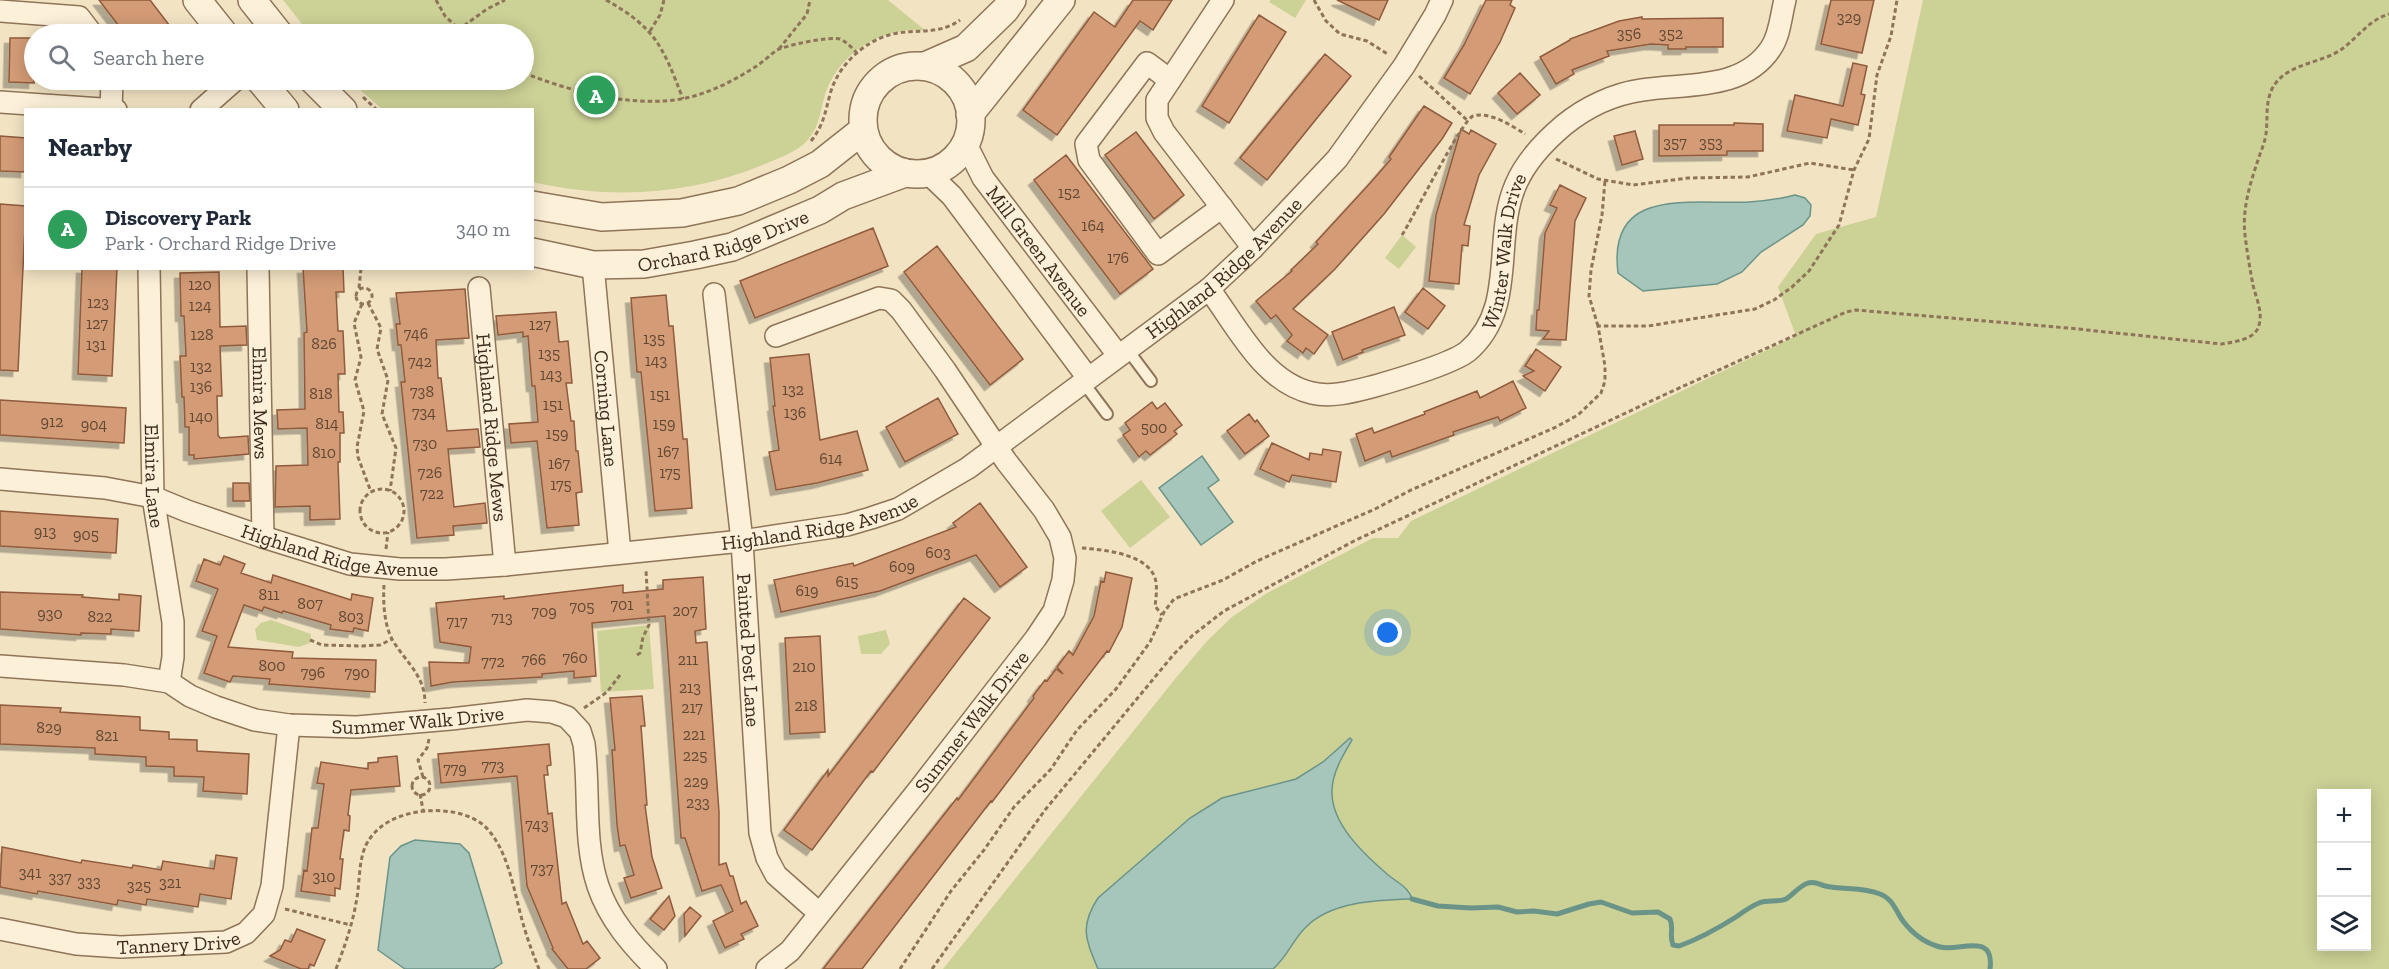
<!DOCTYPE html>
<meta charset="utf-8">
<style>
body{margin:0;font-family:"Zilla Slab",serif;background:#f6f6f7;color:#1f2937}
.controls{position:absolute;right:18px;bottom:18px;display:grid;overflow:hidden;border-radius:0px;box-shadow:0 3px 15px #0003}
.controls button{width:54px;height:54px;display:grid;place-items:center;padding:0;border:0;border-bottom:2px solid #e0e1e3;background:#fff;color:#1f2937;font:30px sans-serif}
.you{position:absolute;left:1388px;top:633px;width:21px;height:21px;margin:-15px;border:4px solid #fff;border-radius:50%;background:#1a73e8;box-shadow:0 0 0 9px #1a73e833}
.badge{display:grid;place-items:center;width:39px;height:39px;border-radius:50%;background:#1a73e8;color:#fff;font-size:20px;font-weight:700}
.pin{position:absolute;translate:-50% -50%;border:3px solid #fff;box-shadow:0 2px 6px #0006}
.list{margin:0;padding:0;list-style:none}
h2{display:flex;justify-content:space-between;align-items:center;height:78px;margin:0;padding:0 24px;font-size:26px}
h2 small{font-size:20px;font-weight:400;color:#747a83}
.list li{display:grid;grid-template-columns:39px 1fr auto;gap:18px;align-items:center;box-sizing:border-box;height:84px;padding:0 24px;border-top:2px solid #e0e1e3}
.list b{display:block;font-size:22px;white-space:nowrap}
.list p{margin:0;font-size:20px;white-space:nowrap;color:#747a83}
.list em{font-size:20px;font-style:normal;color:#747a83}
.icon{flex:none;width:33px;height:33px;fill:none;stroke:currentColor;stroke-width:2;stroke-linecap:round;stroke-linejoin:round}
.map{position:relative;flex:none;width:2389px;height:969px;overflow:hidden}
.search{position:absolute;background:#fff;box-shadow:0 3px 15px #0003;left:24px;top:24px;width:510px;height:66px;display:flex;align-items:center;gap:15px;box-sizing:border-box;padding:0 21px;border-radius:33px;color:#747a83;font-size:22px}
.panel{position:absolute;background:#fff;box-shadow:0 3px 15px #0003;left:24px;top:108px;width:510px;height:162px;border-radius:0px}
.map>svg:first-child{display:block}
.green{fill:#ccd196;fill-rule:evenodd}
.water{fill:#a6c5bb;stroke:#6b9489;stroke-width:1.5}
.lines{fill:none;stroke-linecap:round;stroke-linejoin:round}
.stream{stroke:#6b9489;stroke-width:5}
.building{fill:#d39b76;stroke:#905b3c;stroke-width:1.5;filter:url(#shadow)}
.service-casing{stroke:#8e7458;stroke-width:14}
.minor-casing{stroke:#8e7458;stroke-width:24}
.tertiary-casing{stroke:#8e7458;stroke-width:30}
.path{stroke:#8e7458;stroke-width:3;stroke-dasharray:4.5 3;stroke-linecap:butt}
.service{stroke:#fcf0d8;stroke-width:10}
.minor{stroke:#fcf0d8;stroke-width:21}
.tertiary{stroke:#fcf0d8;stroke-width:27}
.labels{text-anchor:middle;stroke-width:6;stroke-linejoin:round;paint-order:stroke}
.number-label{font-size:16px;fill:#624833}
.street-label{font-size:20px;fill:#3d2c1d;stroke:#f9edd4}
</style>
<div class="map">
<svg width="2389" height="969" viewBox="0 0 2389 969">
<defs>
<filter id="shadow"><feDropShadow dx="-5.5" dy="5.5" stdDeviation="0" flood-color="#0004"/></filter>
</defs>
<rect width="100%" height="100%" fill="#f2e3c3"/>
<path class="green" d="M283,0H888L926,31C885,26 843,50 827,89C820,108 821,127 805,143C794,153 779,158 765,164C691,195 610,200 533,182L532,110L382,109L349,80H524V34H310Z
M1271,0H1306L1295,18L1269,2Z
M1923,0H2389V969H1273C1287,957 1293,941 1305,928C1330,901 1378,900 1412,899L1410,891C1381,870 1332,831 1332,792C1332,774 1343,756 1351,740L1350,739L1323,762L1296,779L1222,798L1190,818L1098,898C1080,925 1087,941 1098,969H943L1175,679L1207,641L1232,617L1267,593L1373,538H1398L1411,521L1796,336L1778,287L1816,234L1876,217ZM2322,794H2366V946H2322Z
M1402,235L1416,247L1399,269L1385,258Z
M1141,480L1170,517L1130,548L1101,511Z
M271,620L311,634L310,643L299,647L257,640L255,629L261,623Z
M649,625L654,689L601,692L597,631Z
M886,630L890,644L881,654H861L858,636Z"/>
<path class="water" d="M1795,195L1805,198L1811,205L1810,216L1803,225L1761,252L1742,272L1717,284L1643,291L1618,273C1607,185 1692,205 1749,202C1765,201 1780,199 1795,195Z
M1202,456L1219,480L1208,488L1233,522L1201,545L1159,488Z
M1350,738L1352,740C1343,755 1332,773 1332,791C1331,824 1364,854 1387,874C1396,882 1409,887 1412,899C1378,900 1330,901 1305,928C1293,940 1287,957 1273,969H1098C1086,940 1079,927 1098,898L1190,818L1222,798L1296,779L1323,762Z
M415,840L460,844L469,853L502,963L493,969H405L378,950L390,857L401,846Z"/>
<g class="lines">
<path class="stream" d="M1412,899L1438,906L1471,908L1498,907L1517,912L1534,911L1557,914L1589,904L1601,902L1632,913L1658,912L1670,919C1674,928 1669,936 1673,945L1679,946C1699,939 1717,929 1736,917C1743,912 1751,906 1759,903C1768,899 1777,903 1786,899C1793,895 1799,886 1808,883C1815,881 1819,884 1825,886C1843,890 1863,887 1880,894C1892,898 1896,911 1903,921C1912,933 1925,943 1940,947C1959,952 1995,931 1990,969"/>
</g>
<path class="building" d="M99,0H150L176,34H125Z
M1133,0H1172L1153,30L1140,21L1057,135L1023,110L1094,12L1115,27Z
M1337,0H1388L1379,20Z
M1486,0H1512L1510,5L1515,8L1500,42L1470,94L1444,78L1464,45Z
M1831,0H1874L1862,53L1821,44Z
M1259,15L1286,32L1229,123L1202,106Z
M1642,17V19L1723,18V47H1686V49H1668V45L1651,44L1607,51L1609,56L1572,70L1574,74L1556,84L1540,57L1570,40V39L1619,21Z
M10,38H34V83L9,82Z
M1325,54L1351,76L1267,180L1240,158Z
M1853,63L1867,66L1861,94L1865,95L1858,125L1831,119L1827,138L1787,131L1795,95L1843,106Z
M1520,73L1540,95L1517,114L1498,93Z
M1424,106L1452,123L1442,139L1384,214L1335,269L1293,309L1328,335L1314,354L1306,348L1303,353L1287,341L1292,335L1276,315L1271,319L1256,301L1292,271L1291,270L1318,244L1316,242L1372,181L1391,159L1389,157Z
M1734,123L1763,124V151H1727V155L1659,156V125H1734Z
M1461,129L1469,134L1471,130L1496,144L1479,175L1464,225L1470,226L1468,246L1462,245L1459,284L1429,281L1436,215Z
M1635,131L1643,159L1622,165L1614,136Z
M1136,132L1184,195L1154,219L1105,155Z
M0,136L26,138V172L0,171Z
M1066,155L1153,269L1120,294L1034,180Z
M1560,185L1586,198L1575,221L1566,340L1543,339L1549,331L1536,330L1537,310H1539L1545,233L1557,208L1550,205Z
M0,204L26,206L18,371L0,370Z
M873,228L888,266L755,318L740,281Z
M937,246L1023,359L990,385L904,272Z
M82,268H117L112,376L78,374Z
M303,268H343L344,292H336L338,331H343L345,374H338L339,412H343L344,433H340V462H338L340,519L310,520V506L275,507L276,466L308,465L307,428L278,429L277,410L305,409L304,333L307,332Z
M219,272L220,327L246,326L247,345L220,346L222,396H217L218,435L220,438L248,436L249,454L194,459V455H189V427H185L184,397H182L180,356H186L184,316H181L180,273Z
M1423,288L1445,306L1428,329L1405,312Z
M465,289L469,338L436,340L438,378H441L447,431L478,429L480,447L448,449L454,507L485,503L487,523L453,526L454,535L417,538L401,382H405L401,345H398L396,324H400L396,293Z
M666,295L669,326H673L683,439H687L692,508L655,511L641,372H637L631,298Z
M1394,307L1405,335L1362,350L1363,352L1343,360L1332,332Z
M556,312L559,342L568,341L572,383H566L571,421H574L576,451H578L582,492L576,493L579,525L547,528L537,441L511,443L509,424L538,422L535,386H532L528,336L523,337V332L498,335L496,316Z
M1536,349L1561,367L1545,391L1523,376L1534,371L1525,366Z
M809,354L820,440L857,431L868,470L817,483L776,490L769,452L779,450L773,406H775L770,358Z
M1513,381L1526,408L1500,421L1498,417L1453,432L1454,435L1392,457L1390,451L1365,461L1356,434L1372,428L1374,433L1425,414L1424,412L1477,391L1480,398Z
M938,398L958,434L905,462L886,427Z
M0,400L126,408L124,443L0,435Z
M1152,402L1157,409L1165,403L1182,425L1174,431L1177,434L1150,455L1146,451L1139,457L1123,435L1130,430L1125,423Z
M1249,414L1255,422L1257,420L1269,436L1245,454L1227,431Z
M1272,443L1309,460L1310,453L1322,455L1323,449L1341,452L1336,482L1292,475L1289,482L1260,469Z
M233,483H249L250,501H233Z
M980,503L1027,567L1000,587L976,555L880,591L781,612L774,580L853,563L854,566L956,527L953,523Z
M0,511L118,519L116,553L0,546Z
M224,556L245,564L241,573L271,583L273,575L351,600L352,594L373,598L368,631L354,628L353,632L330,629L331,625L283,611L282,613L264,607L262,611L244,605L228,647L293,652L292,658L376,660L375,692L269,684L270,679L233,676L230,682L204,673L217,636L202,631L218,589L196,581L204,559L220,565Z
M1106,572L1132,578L1122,627L1109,652L1107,651L992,802L991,801L862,969H823L957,798L958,800L1034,698L1033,696L1045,680L1047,681L1056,669L1063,674L1057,667L1069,651L1073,655L1094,616L1101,581L1104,582Z
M703,577L706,629L695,631L696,643L707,642L719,812V865L726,863L730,876H733L741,904L746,901L758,926L741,934L744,939L725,948L713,921L733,911L721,885L702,891L685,838H681L665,616L592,623L596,676L574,678V671L542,674V677L453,682L431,686L429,662L469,663L471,647L440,642L436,603L504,596V599L623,585V593L663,589V580Z
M0,592L83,595L82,597L119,600V594L141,596L139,631L111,629V634L81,633V635L0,629Z
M964,598L990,618L873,772L871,771L812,850L784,830L828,770V776Z
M820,636L825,732L790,734L785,638Z
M642,696L645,726H641L647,805H645L652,857L662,888L631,898L624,878L634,875L625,845L620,846L617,825L612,750H615L610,698Z
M0,705L61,708L60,712L140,717V730L169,732V739L197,740V751L249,754L247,794L203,791L204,777L174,776V767L146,766V757L95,754V748L0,744Z
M549,744L551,765L547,766L548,775H544L548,814L552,813L562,904L566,902L583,944L587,941L600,958L586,969H568L552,949L553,948L527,886L517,776L441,783L438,754Z
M397,756L400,786L351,790L348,815L350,816L349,831L344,830L340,859H343L340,889L335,888V896L301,891L304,870L307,871L312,828H318L324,784L317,783L321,762L368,769V763L378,762V758Z
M2,847L81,863L82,860L132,868L133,865L161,870L163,861L214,869L216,855L237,858L231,899L200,894L198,907L147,899L146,905L118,900L117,905L38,891L37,894L0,887Z
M669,896L675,916L664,930L650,919Z
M690,907L701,916L685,936L684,914Z
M297,929L325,940L314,966L310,964L308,969H301L270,956L280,950L285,940L291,942Z"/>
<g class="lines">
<defs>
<path id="service" d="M1127,349L1151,381
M1083,382L1107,414"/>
<g id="minor">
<path d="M1223,0L1157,100V118L1164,132L1253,248"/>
<path d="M0,11L79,17L92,34"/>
<path d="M1170,80L1147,63L1086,144L1089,160L1158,254L1222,207"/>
<path d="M0,102L116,110"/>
<path d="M111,109L112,80"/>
<path d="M201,110L235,80"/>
<path id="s1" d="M966,144L983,178L1118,355"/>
<path d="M928,173L952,196L1088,378"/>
<path id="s2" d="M593,265L620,553"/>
<path id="s3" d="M149,268L153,497L173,622V657L169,682"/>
<path id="s4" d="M258,268L263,537"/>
<path id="s5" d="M479,288L505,565"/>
<path id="s6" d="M1209,289C1237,326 1263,382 1312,393C1332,398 1355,391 1375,386C1396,380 1452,364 1468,351C1518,308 1492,238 1516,184C1526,161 1545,141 1564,125C1586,107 1614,94 1642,90C1686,83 1743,91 1771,48C1780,35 1781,15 1785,0"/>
<path id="s7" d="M714,294L742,541L760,833L767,858L776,875L819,913"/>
<path id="s8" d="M0,479L105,488L153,497L187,511L263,537L350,564L400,569H446L505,565L742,541L847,525L871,518L898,509L968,468L1209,289L1253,248L1337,159L1404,66L1435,15L1442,0"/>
<path id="s9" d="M0,666L124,675L169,682L190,696L216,707L255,720L289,725L357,727L451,719L527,710L552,712L567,717L580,731L584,744C590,791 583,841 598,886C609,919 632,945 656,969"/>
<path id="s10" d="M0,929L76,944L121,947L226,942L246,933L264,914L272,886L289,725"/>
<path id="s11" d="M767,969L790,951L920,788L1036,638L1054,611L1063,580L1065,558L1060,537L1044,510L1006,461L945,370L901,310L891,300L879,298L776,336"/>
</g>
<g id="tertiary">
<path d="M197,0L224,34"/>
<path d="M252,0L279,34"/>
<circle cx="917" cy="120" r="54"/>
<path d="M925,66L966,48L1005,10L1012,0"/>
<path d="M260,80L285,110"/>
<path d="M313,80L343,110"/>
<path d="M970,114L1061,0"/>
<path d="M532,205L602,217L682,213L738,201L789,180L820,164L863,130"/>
<path id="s12" d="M532,252L593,265L644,264L695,255L732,247L820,210L843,196L905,173"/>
</g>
</defs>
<use href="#service" class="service-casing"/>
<use href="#minor" class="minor-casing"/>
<use href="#tertiary" class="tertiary-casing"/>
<path class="path" d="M436,0L445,16L464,34
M606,0C656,28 663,47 683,99
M1314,0L1326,21L1340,34L1367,41L1389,55
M302,27L308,34
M458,30L487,9L505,0
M650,31L660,15L664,0
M779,49L807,14L810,0
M524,73C570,91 625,106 675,100C704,96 732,82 755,67C763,62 770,55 777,50C787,45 830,36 840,39C847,42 852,48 857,53
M1419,76L1467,120
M363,97L377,110
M811,141C825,123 825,111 831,91C839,65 864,42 889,35C913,28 939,36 960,20
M1556,159L1598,179L1633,185L1688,178L1748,177L1810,163L1854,170
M1402,235C1413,218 1462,120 1473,116C1490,111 1512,126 1525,134
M356 296a8 8 0 1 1 16 0a8 8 0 1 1-16 0Z
M359,288L361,268
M368,303L381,328L377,349L388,380L382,414L396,448L390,491
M362,304L354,323L361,357L355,380L364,411L357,447L358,457L371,492
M1598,326L1589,296L1591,270L1602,215L1605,181
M360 511a22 22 0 1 1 44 0a22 22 0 1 1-44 0Z
M1082,548C1106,550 1151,554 1156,582C1157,590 1156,599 1155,606L1162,615
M386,549L388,532
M384,585C383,603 384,625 393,641C406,662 425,676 425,703
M310,640L322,645L362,646L380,645L392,639
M637,655L640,653L643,637L649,625L646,570
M584,708L607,692L620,675
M423,777L418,760L427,748L429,739
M412 786a9 9 0 1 1 18 0a9 9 0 1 1-18 0Z
M420,794L423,810
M285,909L351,925
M336,969C344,948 352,926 356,903C360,885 358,862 366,845C376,825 397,815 418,812C441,808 475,812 490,832C511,858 515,899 525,930C529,944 534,956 539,969
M900,969L951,891L984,850L1014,807L1051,769L1077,730L1116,689L1150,642L1164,612L1174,599L1223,580L1257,561L1375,509L1411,490L1554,428L1578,415L1601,393L1605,381V366L1598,326H1648L1755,309L1774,300L1792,287L1809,271L1839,225L1854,170L1869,139L1877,75L1891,36L1897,0
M932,969L1045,810L1174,654L1193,635L1224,611L1354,541L1664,395L1846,312L1856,310L2068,328L2221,344C2233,342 2256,340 2259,325C2263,312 2256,298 2253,285C2250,269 2247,252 2245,235C2242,209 2250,184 2258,160C2261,151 2265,142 2266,134C2268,118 2265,104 2272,89C2285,63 2321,64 2342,49C2358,37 2369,20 2389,14"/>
<use href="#service" class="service"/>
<use href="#minor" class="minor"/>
<use href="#tertiary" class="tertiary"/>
</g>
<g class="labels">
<g class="number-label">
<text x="1849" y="23">329</text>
<text x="1629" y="39">356</text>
<text x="1671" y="39">352</text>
<text x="1675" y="148">357</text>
<text x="1711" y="148">353</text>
<text x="1069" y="198">152</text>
<text x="1093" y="231">164</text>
<text x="1118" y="263">176</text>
<text x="200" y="290">120</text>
<text x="98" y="308">123</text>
<text x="200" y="311">124</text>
<text x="97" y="329">127</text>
<text x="540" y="330">127</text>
<text x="416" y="339">746</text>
<text x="202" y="340">128</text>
<text x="654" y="344">135</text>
<text x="324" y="349">826</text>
<text x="96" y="350">131</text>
<text x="549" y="359">135</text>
<text x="656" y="366">143</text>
<text x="420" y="367">742</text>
<text x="201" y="372">132</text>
<text x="551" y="380">143</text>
<text x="201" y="392">136</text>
<text x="793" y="395">132</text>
<text x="422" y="397">738</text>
<text x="321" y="399">818</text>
<text x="660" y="400">151</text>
<text x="553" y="410">151</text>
<text x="424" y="418">734</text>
<text x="795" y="418">136</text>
<text x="201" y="422">140</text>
<text x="52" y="427">912</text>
<text x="327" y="429">814</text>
<text x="664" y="429">159</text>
<text x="94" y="430">904</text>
<text x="1154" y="433">500</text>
<text x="557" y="439">159</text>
<text x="425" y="449">730</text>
<text x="668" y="457">167</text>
<text x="324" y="458">810</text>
<text x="831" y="464">614</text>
<text x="559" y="469">167</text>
<text x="430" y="478">726</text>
<text x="670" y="478">175</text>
<text x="561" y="490">175</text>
<text x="432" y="499">722</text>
<text x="45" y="537">913</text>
<text x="86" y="540">905</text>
<text x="938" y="558">603</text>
<text x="902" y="572">609</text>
<text x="847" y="587">615</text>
<text x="807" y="596">619</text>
<text x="269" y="600">811</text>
<text x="310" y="609">807</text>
<text x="622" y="610">701</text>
<text x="582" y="612">705</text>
<text x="685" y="616">207</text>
<text x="544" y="617">709</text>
<text x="50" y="619">930</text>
<text x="100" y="622">822</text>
<text x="351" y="622">803</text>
<text x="502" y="623">713</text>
<text x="457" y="627">717</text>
<text x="575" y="663">760</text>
<text x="534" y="665">766</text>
<text x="688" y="665">211</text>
<text x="493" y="667">772</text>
<text x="272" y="671">800</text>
<text x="804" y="672">210</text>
<text x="313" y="678">796</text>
<text x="357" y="678">790</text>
<text x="690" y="693">213</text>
<text x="806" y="711">218</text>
<text x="692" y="713">217</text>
<text x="49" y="733">829</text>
<text x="694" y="740">221</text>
<text x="107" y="741">821</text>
<text x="695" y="761">225</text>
<text x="493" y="771">773</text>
<text x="455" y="774">779</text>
<text x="696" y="787">229</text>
<text x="698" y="808">233</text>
<text x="537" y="830">743</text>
<text x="542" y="874">737</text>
<text x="30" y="878">341</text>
<text x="324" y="882">310</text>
<text x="60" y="883">337</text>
<text x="89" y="887">333</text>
<text x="170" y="888">321</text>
<text x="139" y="891">325</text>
</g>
<g class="street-label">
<text dy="7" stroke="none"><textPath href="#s12" startOffset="196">Orchard Ridge Drive</textPath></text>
<text dy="7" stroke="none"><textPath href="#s1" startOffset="130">Mill Green Avenue</textPath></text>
<text dy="7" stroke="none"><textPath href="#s6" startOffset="423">Winter Walk Drive</textPath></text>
<text dy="7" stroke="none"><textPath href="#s8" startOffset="1322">Highland Ridge Avenue</textPath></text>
<text dy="7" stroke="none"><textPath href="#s4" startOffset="135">Elmira Mews</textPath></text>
<text dy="7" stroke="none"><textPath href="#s2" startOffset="144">Corning Lane</textPath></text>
<text dy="7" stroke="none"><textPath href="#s5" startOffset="140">Highland Ridge Mews</textPath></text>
<text dy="7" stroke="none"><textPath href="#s3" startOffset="208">Elmira Lane</textPath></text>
<text dy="7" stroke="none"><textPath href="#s8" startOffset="836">Highland Ridge Avenue</textPath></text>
<text dy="7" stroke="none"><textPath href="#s8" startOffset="350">Highland Ridge Avenue</textPath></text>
<text dy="7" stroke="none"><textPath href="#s7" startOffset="358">Painted Post Lane</textPath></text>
<text dy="7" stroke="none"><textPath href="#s9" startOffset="428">Summer Walk Drive</textPath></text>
<text dy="7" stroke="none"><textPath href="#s11" startOffset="322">Summer Walk Drive</textPath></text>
<text dy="7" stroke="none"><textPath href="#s10" startOffset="180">Tannery Drive</textPath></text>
</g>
</g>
</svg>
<div class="controls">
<button>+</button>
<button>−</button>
<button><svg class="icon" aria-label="layers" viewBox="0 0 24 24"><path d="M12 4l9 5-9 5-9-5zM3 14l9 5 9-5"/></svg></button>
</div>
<div class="you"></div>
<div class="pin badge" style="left:596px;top:95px;background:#2e9e5b">A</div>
<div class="search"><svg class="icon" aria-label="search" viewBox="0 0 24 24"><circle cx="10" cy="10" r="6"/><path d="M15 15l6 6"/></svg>Search here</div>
<section class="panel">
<h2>Nearby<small></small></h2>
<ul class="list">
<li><span class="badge" style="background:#2e9e5b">A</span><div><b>Discovery Park</b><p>Park · Orchard Ridge Drive</p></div><em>340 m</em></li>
</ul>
</section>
</div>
